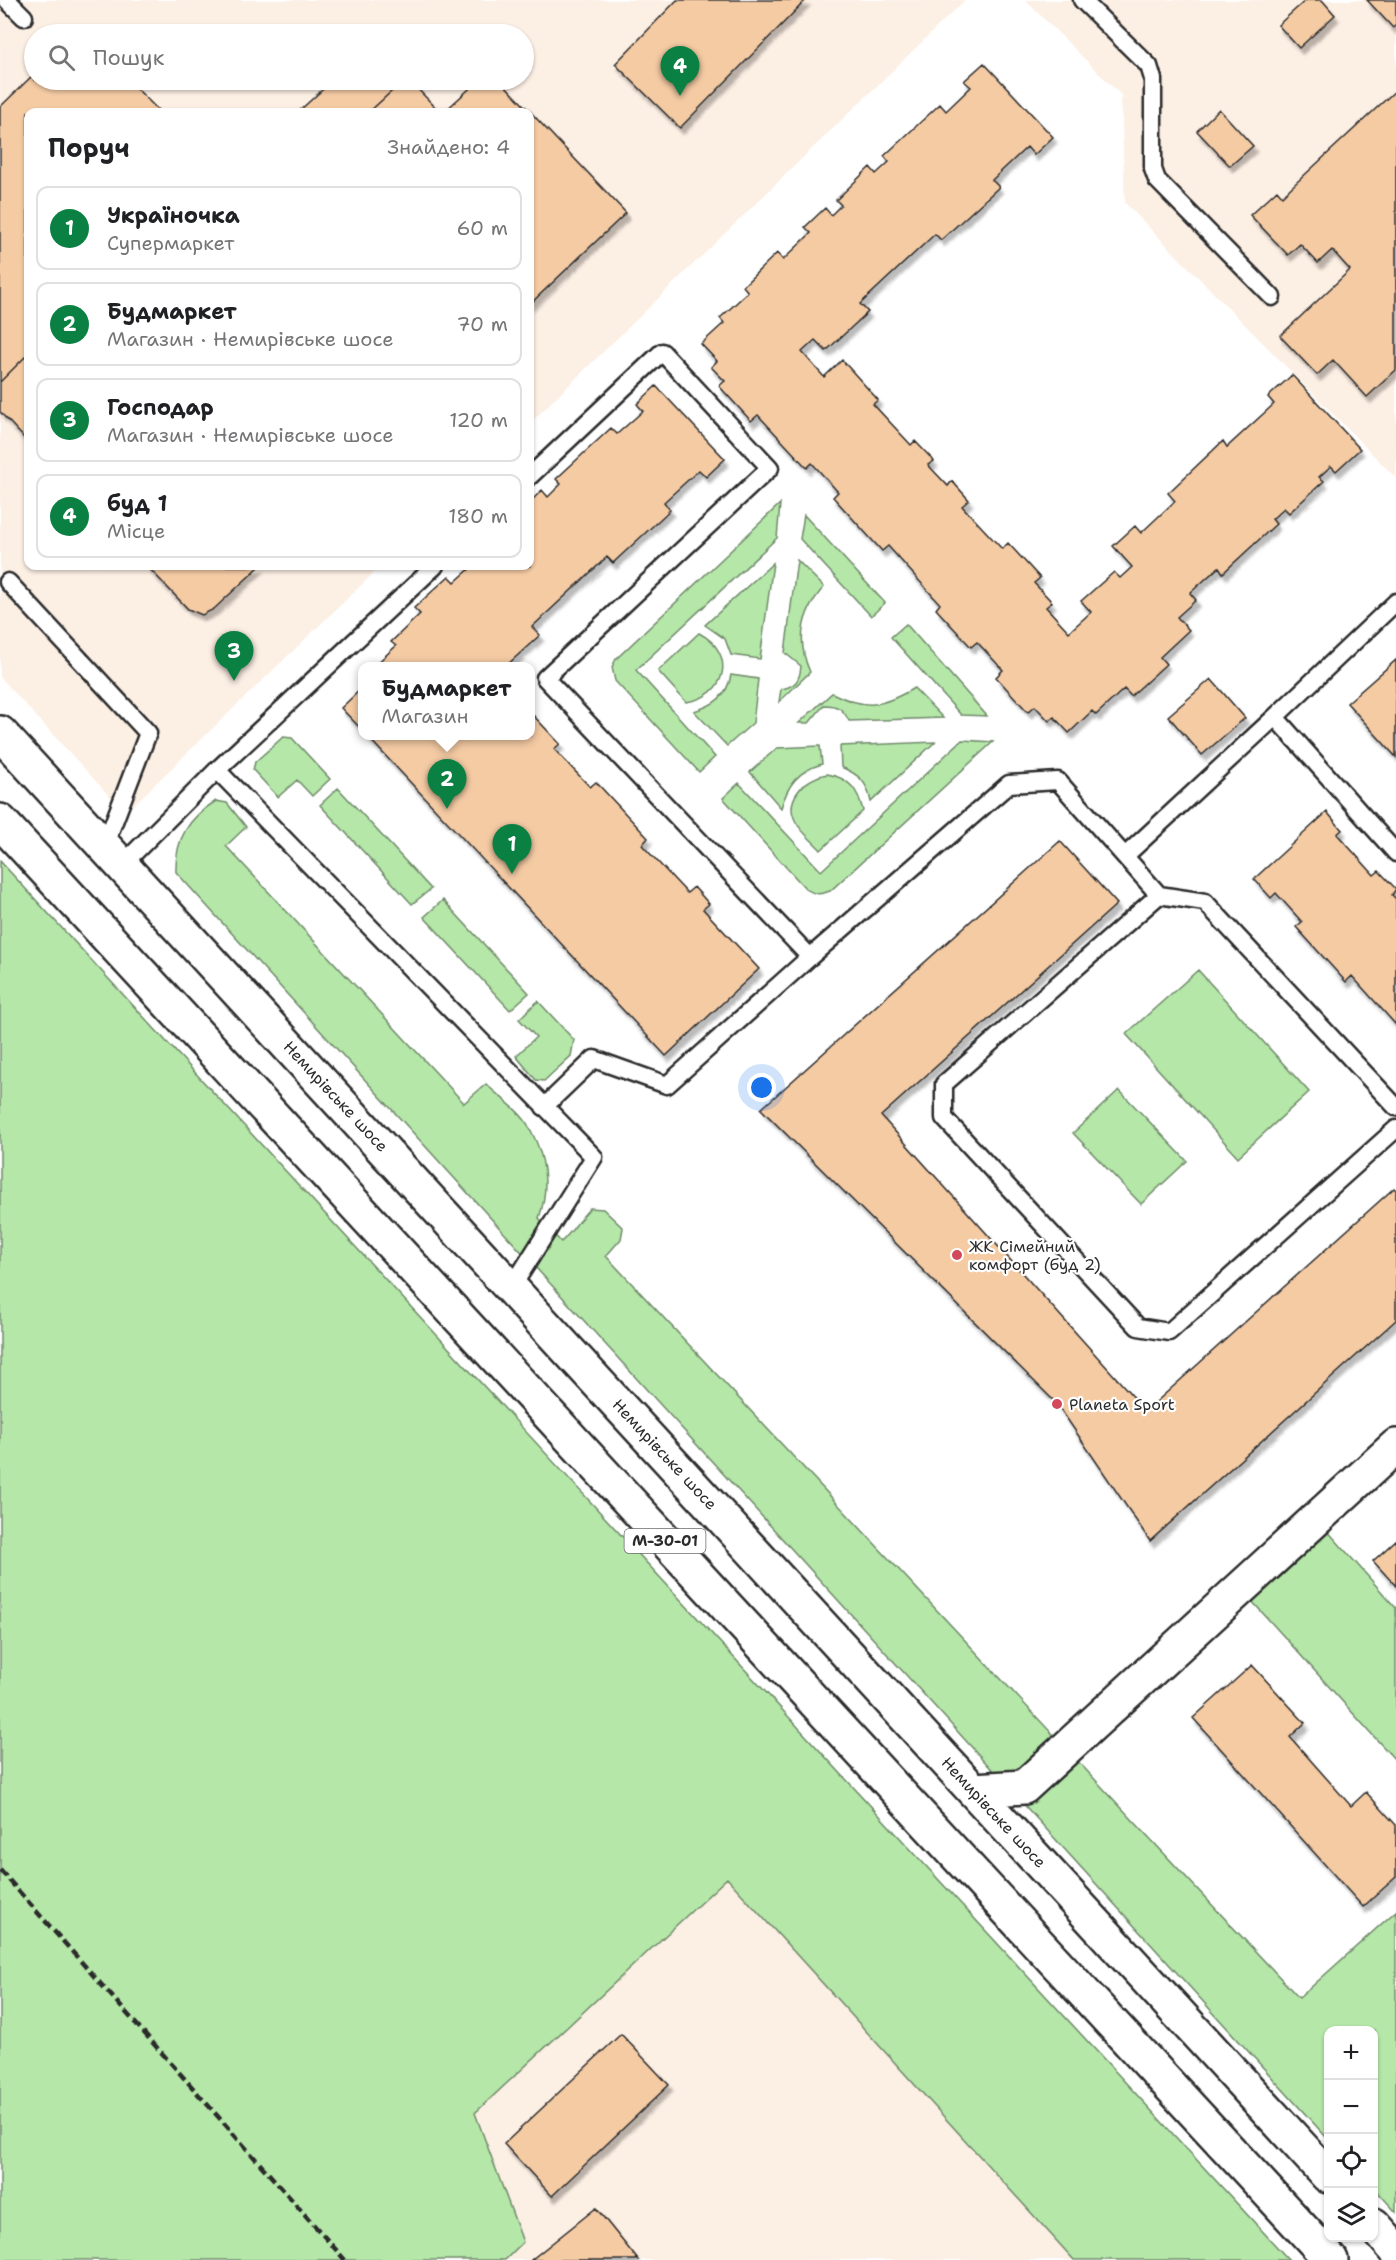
<!DOCTYPE html>
<html lang="uk">
<meta charset="utf-8">
<style>
body{margin:0;font-family:"Shantell Sans",sans-serif;background:#f6f6f6;color:#202124}
.controls{position:absolute;right:18px;bottom:18px;display:grid;overflow:hidden;border-radius:12px;box-shadow:0 2px 4px #0004}
.controls button{width:54px;height:54px;display:grid;place-items:center;padding:0;border:0;border-bottom:2px solid #e0e0e0;background:#fff;color:#202124;font:30px sans-serif}
.you{position:absolute;left:762px;top:1088px;width:21px;height:21px;margin:-15px;border:4px solid #fff;border-radius:50%;background:#1a73e8;box-shadow:0 0 0 9px #1a73e833}
.badge{display:grid;place-items:center;width:39px;height:39px;border-radius:50%;background:#0b8043;color:#fff;font-size:20px;font-weight:700}
.pin{position:absolute;translate:-50% -50px;filter:drop-shadow(0 2px 3px #0008)}
.pin::after{content:'';position:absolute;top:32px;width:21px;height:18px;background:inherit;clip-path:polygon(0 0,100% 0,50% 100%)}
.popup{position:absolute;left:358px;top:662px;width:177px;height:78px;box-sizing:border-box;display:grid;place-content:center;border-radius:12px;background:#fff;filter:drop-shadow(0 2px 4px #0005);font-size:20px;white-space:nowrap;color:#757577}
.popup b{font-size:22px;color:#202124}
.popup::after{content:'';position:absolute;left:50%;top:100%;margin-left:-12px;border:12px solid transparent;border-top-color:#fff}
.list{margin:0;padding:0;list-style:none}
h2{display:flex;justify-content:space-between;align-items:center;height:78px;margin:0;padding:0 24px;font-size:26px}
h2 small{font-size:20px;font-weight:400;color:#757577}
.list li{display:grid;grid-template-columns:39px 1fr auto;gap:18px;align-items:center;box-sizing:border-box;height:84px;margin:0 12px 12px;padding:0 12px;border:2px solid #e0e0e0;border-radius:12px}
.list b{display:block;font-size:22px;white-space:nowrap}
.list p{margin:0;font-size:20px;white-space:nowrap;color:#757577}
.list em{font-size:20px;font-style:normal;color:#757577}
.icon{flex:none;width:33px;height:33px;fill:none;stroke:currentColor;stroke-width:2;stroke-linecap:round;stroke-linejoin:round}
.map{position:relative;flex:none;width:1396px;height:2260px;overflow:hidden}
.search{position:absolute;background:#fff;box-shadow:0 2px 4px #0004;left:24px;top:24px;width:510px;height:66px;display:flex;align-items:center;gap:15px;box-sizing:border-box;padding:0 21px;border-radius:33px;color:#757577;font-size:22px}
.panel{position:absolute;background:#fff;box-shadow:0 2px 4px #0004;left:24px;top:108px;width:510px;height:462px;border-radius:12px}
.map>svg:first-child{display:block}
.built{fill:#fcefe4;fill-rule:evenodd}
.green{fill:#b4e7a8;stroke:#70896a;stroke-width:1.5}
.building{fill:#f5cba4;stroke:#2b2b2b;stroke-width:1.5;filter:url(#shadow)}
.lines{fill:none;stroke-linecap:round;stroke-linejoin:round}
.lane-casing{stroke:#2b2b2b;stroke-width:21}
.street-casing{stroke:#2b2b2b;stroke-width:38}
.primary-casing{stroke:#2b2b2b;stroke-width:38}
.lane{stroke:#fff;stroke-width:16}
.street{stroke:#fff;stroke-width:33}
.primary{stroke:#fff;stroke-width:33}
.rail{stroke:#2b2b2b;stroke-width:4.5;stroke-dasharray:9 4.5;stroke-linecap:butt}
.poi-dot{fill:#d1495b;stroke:#fff;stroke-width:2}
.labels{text-anchor:middle;stroke-width:4.5;stroke-linejoin:round;paint-order:stroke}
.shield{fill:#fff;stroke:#6b6b6b;stroke-width:1.5}
.shield-label{font-size:15px;font-weight:bold;fill:#2b2b2b}
.street-label{font-size:16px;fill:#2b2b2b;stroke:#fff}
.poi-label{font-size:16px;fill:#2b2b2b;stroke:#fff;text-anchor:start}
</style>
<div class="map">
<svg width="1396" height="2260" viewBox="0 0 1396 2260">
<defs>
<filter id="shadow"><feDropShadow dx="3.5" dy="6" stdDeviation="1.5" flood-color="#0004"/></filter>
</defs>
<rect width="100%" height="100%" fill="#fff"/>
<filter id="ink" filterUnits="userSpaceOnUse"><feTurbulence type="fractalNoise" baseFrequency=".0167" numOctaves="2"/><feDisplacementMap in="SourceGraphic" scale="12" xChannelSelector="R" yChannelSelector="G"/><feConvolveMatrix kernelMatrix="1 2 1 2 8 2 1 2 1" color-interpolation-filters="sRGB"/></filter>
<g filter="url(#ink)">
<path class="built" d="M0,0H965L530,423V112H28V566H381L125,813L0,677ZM34,34H524V80H34Z
M1025,0H1396V478L1125,203L1121,95Z
M727,1878L1074,2260H505L523,2242L475,2114Z"/>
<path class="green" d="M780,504L777,538L636,670L715,757L699,772L615,681L612,667L616,659Z
M804,515L885,603L871,616L800,539Z
M797,560L824,587C802,612 796,641 810,672L779,702L781,689C795,687 800,680 801,666L785,653Z
M773,563L760,659L731,655L725,639L705,625Z
M906,624L987,716L961,715L891,637Z
M699,633C737,653 727,697 686,702L658,671Z
M731,675L758,679L753,723L727,746L694,711C715,705 727,696 731,675Z
M914,688L943,718L849,721C843,709 838,705 824,705L809,723H799L832,693C866,710 882,707 914,688Z
M283,737L292,738L330,779L312,796L297,780L278,797L253,770L255,762Z
M962,740L993,742L830,891C820,895 814,895 805,888L723,798L739,783L821,871Z
M935,742L871,802C867,782 860,775 841,767L840,746Z
M820,746L822,764C798,771 788,784 781,808L750,772L777,748Z
M827,774C849,778 858,789 863,811L821,850C813,841 801,832 796,822C783,799 806,777 827,774Z
M338,788L431,889L412,904L320,805Z
M216,801L227,803L246,827L226,846L464,1103L486,1084C499,1097 521,1111 529,1127C546,1157 550,1186 539,1218L561,1242C574,1230 579,1219 590,1208L603,1209L623,1228L621,1239L606,1256L1299,1998L1396,1911V2212L1374,2188V2030H1328V2139L176,872C175,840 188,818 216,801Z
M0,861L1289,2260H1074L727,1878L475,2113L523,2242L505,2260H0Z
M443,900L529,993L510,1010L424,917Z
M1198,970L1309,1092L1238,1157L1126,1034Z
M538,1001L574,1040L571,1056L544,1081L536,1080L516,1056L536,1037L519,1019Z
M1119,1090L1187,1161L1141,1204L1073,1133Z
M1317,1519L1396,1608V1761L1241,1589Z"/>
<path class="building" d="M677,0H806L680,128L615,64Z
M1306,0H1322L1335,15L1299,48L1278,25Z
M1367,0H1396V25L1393,28Z
M984,63L1053,137L1034,155L1027,147L992,180L999,187L941,240L935,234L860,304L868,312L826,351L815,340L802,352L824,377L842,360L878,400L873,404L911,445L915,441L934,461L928,465L948,486L952,481L969,500L962,506L1002,549L1008,543L1040,578L1034,583L1052,602L1046,607L1069,632L1091,612L1081,601L1114,572L1120,578L1132,567L1113,546L1135,526L1141,533L1175,501L1168,493L1223,441L1227,447L1274,404L1268,397L1292,375L1360,449L1336,471L1331,466L1319,477L1324,481L1289,513L1284,508L1272,519L1276,524L1223,573L1219,567L1190,593L1196,600L1177,617L1189,630L1160,657L1166,664L1131,696L1124,689L1096,715L1092,711L1069,733L1054,717L1049,721L1035,706L1028,712L996,677L1003,670L977,642L971,647L936,609L940,604L888,546L882,551L833,497L838,492L812,463L807,468L758,415L751,421L719,386L725,381L711,367L717,361L701,344L724,323L720,318L748,292L743,286L777,253L783,260L811,233L805,227L825,208L831,215L841,205L836,200L870,167L876,174L889,162L884,156L940,104L946,111L971,87L964,81Z
M34,74V80H128L160,112H28V354L0,382V107Z
M333,80H404L369,112H298Z
M404,80H409L440,112H369Z
M479,80H500L626,213L530,304V112H444Z
M1396,90V370L1367,397L1333,360L1317,375L1280,336L1350,270L1332,250L1318,263L1300,244L1288,255L1250,215L1277,190L1282,196Z
M1219,109L1253,146L1230,166L1197,131Z
M28,354V442L0,412V382Z
M656,386L725,459L706,477L699,470L664,502L670,510L613,563L607,557L532,627L540,635L506,666H491L487,663L483,666H374L396,646L391,642L420,614L414,608L449,576L455,582L473,566H530V502L542,490L548,497L561,484L556,479L611,428L617,434L643,411L637,404Z
M147,566H260L214,609L202,615L188,609Z
M1396,660V757L1347,703Z
M1211,679L1245,718L1202,755L1168,716Z
M363,687V731L341,708Z
M531,713L560,744L554,749L590,787L596,782L648,838L642,845L687,893L694,887L709,904L703,909L759,969L666,1056L367,736H531Z
M1327,812L1342,830L1337,834L1374,875L1379,871L1396,889L1392,895L1396,899V1025L1352,976L1346,982L1296,927L1302,922L1276,893L1271,898L1254,879Z
M1060,841L1117,904L881,1116L1146,1411L1394,1188L1396,1190V1320L1150,1541L1057,1404L761,1109Z
M1396,1540V1586L1373,1561Z
M1252,1665L1305,1723L1290,1737L1351,1806L1366,1792L1396,1825V1877L1363,1907L1193,1718Z
M621,2034L669,2085L552,2196L504,2144Z
M596,2208L638,2260H531Z"/>
<g class="lines">
<defs>
<path id="lane" d="M7,0L24,17
M1082,0L1149,66L1153,79V169L1157,180L1272,297
M530,476L662,352L770,468L545,678L810,957L667,1085L594,1059L544,1107
M8,582L148,733L105,845
M1275,717L1396,602
M217,770L594,1157L512,1287
M1125,856L1275,717L1396,853
M123,864L217,770L435,566
M1159,895L1205,902L1396,1107
M810,957L1009,784L1058,781L1159,895L944,1084V1118L1138,1327L1169,1332L1396,1129"/>
<path id="street" d="M973,1790L1024,1787L1396,1446"/>
<path id="primary" d="M0,733L1328,2176
M0,821L1331,2260
M1374,2225L1396,2250"/>
</defs>
<use href="#lane" class="lane-casing"/>
<use href="#street" class="street-casing"/>
<use href="#primary" class="primary-casing"/>
<use href="#lane" class="lane"/>
<use href="#street" class="street"/>
<use href="#primary" class="primary"/>
<path class="rail" d="M0,1870L345,2260"/>
</g>
</g>
<g class="poi-dot">
<circle cx="957" cy="1255" r="6"/>
<circle cx="1057" cy="1404" r="6"/>
</g>
<g class="labels">
<rect class="shield" x="624.5" y="1529" width="81" height="24" rx="4.5"/>
<g class="shield-label">
<text x="665" y="1546">М-30-01</text>
</g>
<g class="street-label">
<text transform="translate(336 1096) rotate(47)" y="6">Немирівське шосе</text>
<text transform="translate(665 1454) rotate(47)" y="6">Немирівське шосе</text>
<text transform="translate(994 1812) rotate(47)" y="6">Немирівське шосе</text>
</g>
<g class="poi-label">
<text x="969" y="1252">ЖК Сімейний<tspan x="969" dy="18">комфорт (буд 2)</tspan></text>
<text x="1069" y="1410">Planeta Sport</text>
</g>
</g>
</svg>
<div class="controls">
<button>+</button>
<button>−</button>
<button><svg class="icon" aria-label="locate" viewBox="0 0 24 24"><circle cx="12" cy="12" r="6"/><path d="M12 2v4M12 18v4M2 12h4M18 12h4"/></svg></button>
<button><svg class="icon" aria-label="layers" viewBox="0 0 24 24"><path d="M12 4l9 5-9 5-9-5zM3 14l9 5 9-5"/></svg></button>
</div>
<div class="you"></div>
<div class="pin badge" style="left:512px;top:874px">1</div>
<div class="pin badge" style="left:447px;top:809px">2</div>
<div class="popup"><b>Будмаркет</b>Магазин</div>
<div class="pin badge" style="left:234px;top:681px">3</div>
<div class="pin badge" style="left:680px;top:96px">4</div>
<div class="search"><svg class="icon" aria-label="search" viewBox="0 0 24 24"><circle cx="10" cy="10" r="6"/><path d="M15 15l6 6"/></svg>Пошук</div>
<section class="panel">
<h2>Поруч<small>Знайдено: 4</small></h2>
<ul class="list">
<li><span class="badge">1</span><div><b>Україночка</b><p>Супермаркет</p></div><em>60 m</em></li>
<li><span class="badge">2</span><div><b>Будмаркет</b><p>Магазин · Немирівське шосе</p></div><em>70 m</em></li>
<li><span class="badge">3</span><div><b>Господар</b><p>Магазин · Немирівське шосе</p></div><em>120 m</em></li>
<li><span class="badge">4</span><div><b>буд 1</b><p>Місце</p></div><em>180 m</em></li>
</ul>
</section>
</div>
